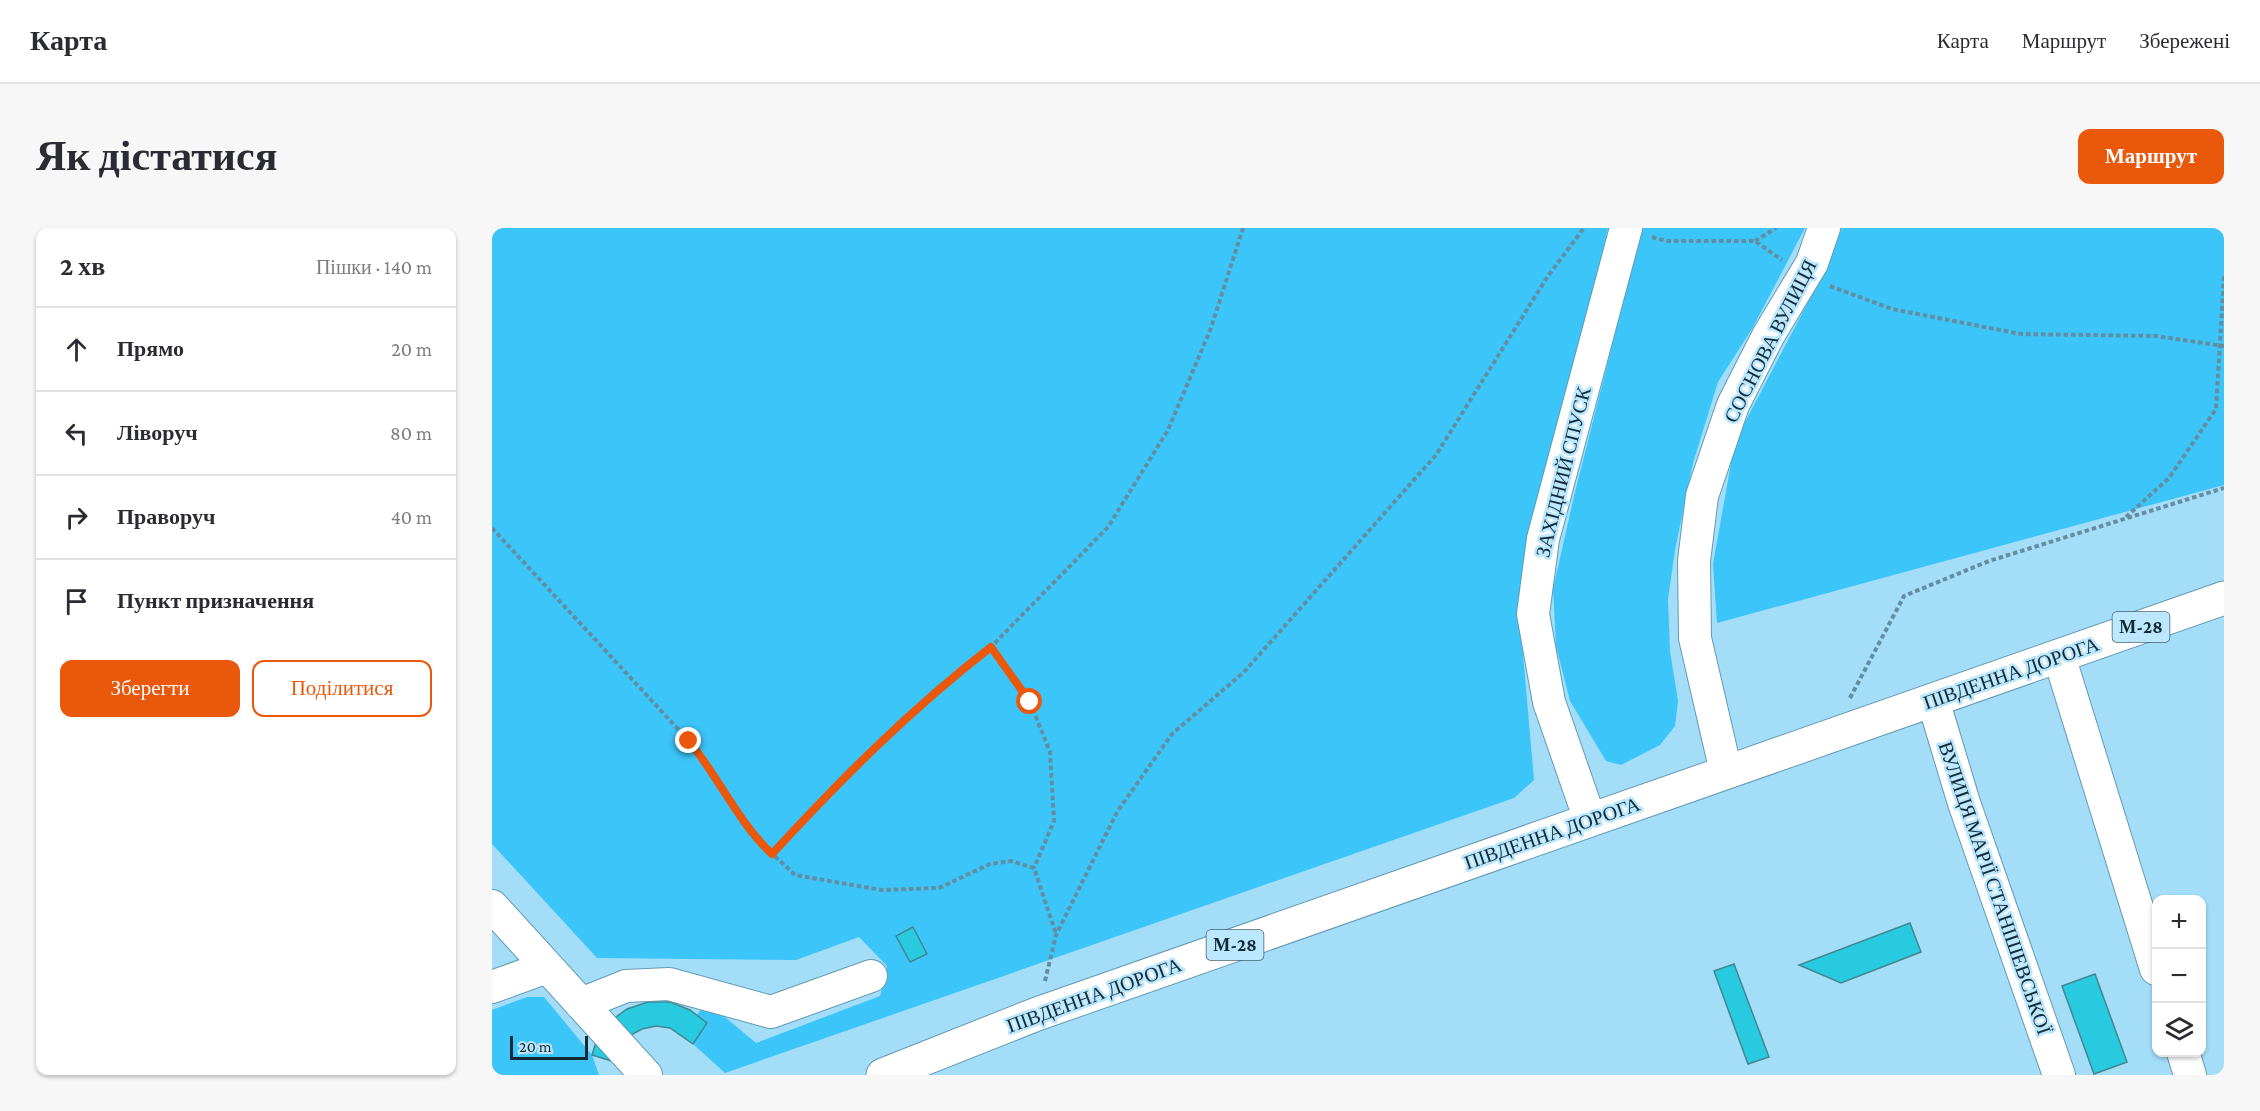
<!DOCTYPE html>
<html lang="uk">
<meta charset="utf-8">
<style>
body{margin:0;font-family:"Crimson Pro",serif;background:#f7f7f7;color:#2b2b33}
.controls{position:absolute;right:18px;bottom:18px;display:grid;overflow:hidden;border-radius:12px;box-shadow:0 2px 4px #0004}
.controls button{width:54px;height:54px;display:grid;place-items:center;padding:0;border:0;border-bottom:2px solid #e1e1e2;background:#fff;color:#2b2b33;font:30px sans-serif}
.scale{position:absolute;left:18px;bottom:15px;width:78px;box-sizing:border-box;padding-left:6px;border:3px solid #132a34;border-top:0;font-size:16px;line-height:21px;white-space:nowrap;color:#132a34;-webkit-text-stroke:4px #bbe8fe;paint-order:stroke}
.stop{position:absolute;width:18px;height:18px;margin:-14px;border:4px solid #ea580c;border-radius:50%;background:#fff}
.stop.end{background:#ea580c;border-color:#fff;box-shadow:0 2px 6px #0008}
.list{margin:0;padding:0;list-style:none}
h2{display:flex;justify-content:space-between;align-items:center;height:78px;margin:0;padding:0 24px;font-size:26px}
h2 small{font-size:20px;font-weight:400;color:#7c7c81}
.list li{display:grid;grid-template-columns:39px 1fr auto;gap:18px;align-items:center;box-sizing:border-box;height:84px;padding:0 24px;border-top:2px solid #e1e1e2}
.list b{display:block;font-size:22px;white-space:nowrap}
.list em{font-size:20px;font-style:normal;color:#7c7c81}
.actions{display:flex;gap:12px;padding:18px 24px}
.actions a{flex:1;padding:14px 0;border:2px solid #ea580c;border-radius:12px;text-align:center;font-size:21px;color:#ea580c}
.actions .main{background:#ea580c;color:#fff}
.icon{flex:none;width:33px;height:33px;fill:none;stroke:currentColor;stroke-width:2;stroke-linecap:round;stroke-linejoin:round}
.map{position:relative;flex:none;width:1732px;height:847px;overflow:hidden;border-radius:12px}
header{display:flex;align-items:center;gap:36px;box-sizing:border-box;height:84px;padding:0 30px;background:#fff;border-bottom:2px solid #e1e1e2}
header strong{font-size:28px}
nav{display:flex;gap:33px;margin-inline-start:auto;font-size:21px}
.intro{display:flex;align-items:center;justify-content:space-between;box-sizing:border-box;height:144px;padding:0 36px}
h1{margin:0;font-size:42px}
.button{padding:15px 27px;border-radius:12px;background:#ea580c;color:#fff;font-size:21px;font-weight:700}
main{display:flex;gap:36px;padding:0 36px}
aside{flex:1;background:#fff;border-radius:12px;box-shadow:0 2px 4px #0004}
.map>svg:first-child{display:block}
.green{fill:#3cc5f9}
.building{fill:#28cadf;stroke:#438690;stroke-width:1.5}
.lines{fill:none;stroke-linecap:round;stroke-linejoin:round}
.minor-casing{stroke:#639ab4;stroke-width:34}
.highway-casing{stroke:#639ab4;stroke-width:35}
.path{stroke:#638da1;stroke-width:4;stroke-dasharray:4.5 3;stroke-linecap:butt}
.minor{stroke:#fff;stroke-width:32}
.highway{stroke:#fff;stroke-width:33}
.route{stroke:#ea580c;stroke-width:8}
.labels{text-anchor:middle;stroke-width:5;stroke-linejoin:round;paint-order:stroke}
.shield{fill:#bbe8fe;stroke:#456371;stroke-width:1.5}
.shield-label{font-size:18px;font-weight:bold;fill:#132a34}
.street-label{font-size:20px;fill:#132a34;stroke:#bbe8fe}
</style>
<header>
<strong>Карта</strong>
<nav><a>Карта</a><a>Маршрут</a><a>Збережені</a></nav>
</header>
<div class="intro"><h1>Як дістатися</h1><a class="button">Маршрут</a></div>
<main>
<aside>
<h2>2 хв<small>Пішки · 140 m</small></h2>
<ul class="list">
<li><svg class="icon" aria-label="ahead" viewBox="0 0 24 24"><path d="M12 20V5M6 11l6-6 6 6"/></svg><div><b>Прямо</b></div><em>20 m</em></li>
<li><svg class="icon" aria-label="left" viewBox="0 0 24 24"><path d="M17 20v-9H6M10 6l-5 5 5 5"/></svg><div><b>Ліворуч</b></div><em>80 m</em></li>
<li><svg class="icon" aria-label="right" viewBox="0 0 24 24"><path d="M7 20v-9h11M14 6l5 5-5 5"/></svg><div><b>Праворуч</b></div><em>40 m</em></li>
<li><svg class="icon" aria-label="arrive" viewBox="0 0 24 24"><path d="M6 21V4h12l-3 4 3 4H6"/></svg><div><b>Пункт призначення</b></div></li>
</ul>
<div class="actions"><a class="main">Зберегти</a><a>Поділитися</a></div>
</aside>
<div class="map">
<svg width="1732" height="847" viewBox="0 0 1732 847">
<rect width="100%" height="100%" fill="#a3ddf8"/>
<path class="green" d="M0,0H1116L1027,381L1042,552L1022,570L233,845L201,816L215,795L205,787L211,779H221L264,815L388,768L395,738L367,709L304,732L105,730L0,616Z
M1150,0H1313L1260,101L1226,154L1201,235L1183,322L1176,371L1178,423L1186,473L1183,498L1168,517L1129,537L1114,533L1078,473L1064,418L1061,361L1083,264Z
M1350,0H1732V257L1225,395L1221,336L1243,213L1334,40Z
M35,769H52L100,827L107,847H0V782Z"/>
<path class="building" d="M1418,695L1429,724L1349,755L1307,737Z
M421,699L435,726L418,734L404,708Z
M1242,736L1277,829L1256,836L1222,743Z
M1603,746L1635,834L1602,846L1570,758Z
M156,774H178L198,782L215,795L201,816L178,800L164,798L150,801L137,808L123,834L100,827L105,811L117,794L135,781Z"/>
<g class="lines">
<defs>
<path id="minor" d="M1567,428L1664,741
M1441,472L1472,575L1567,847
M1234,544L1203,410L1202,333L1210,268L1241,177L1276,108L1320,35L1332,0
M1098,592L1057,474L1041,386L1051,311L1134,0
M0,678L154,847
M0,759L55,739
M89,776L134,758L177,756L279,784L379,748
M1691,824L1698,847"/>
<path id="highway" d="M391,847L545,786L1732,370"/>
</defs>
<use href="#minor" class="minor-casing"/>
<use href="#highway" class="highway-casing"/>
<path class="path" d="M1160,9L1174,13H1263L1290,32
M1263,13L1284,0
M1338,58L1400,81L1529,106L1664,108L1732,118
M1634,289L1677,250L1724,181L1732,48
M0,300L197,513L217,537L258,605L303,647L389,662L447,660L498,636L519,633L542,640L564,706
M499,419L538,474L558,524L562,593L542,640
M1358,470L1412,368L1497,333L1732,260
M280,626L357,542L446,460L499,419L616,299L676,202L719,100L751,0
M553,753L564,707L625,584L680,506L752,444L944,227L1056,48L1092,0"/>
<use href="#minor" class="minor"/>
<use href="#highway" class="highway"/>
</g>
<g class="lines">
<path class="route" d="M197,513C227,550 246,594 280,626C349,551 419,481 499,419L538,474"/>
</g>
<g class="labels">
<g class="shield">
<rect x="1620.5" y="384" width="57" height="30" rx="4.5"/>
<rect x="714.5" y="702" width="57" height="30" rx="4.5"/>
</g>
<g class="shield-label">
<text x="1649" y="405">М-28</text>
<text x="743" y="723">М-28</text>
</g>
<g class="street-label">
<text transform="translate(1278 113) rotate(-63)" y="7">СОСНОВА ВУЛИЦЯ</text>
<text transform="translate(1071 244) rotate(-76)" y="7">ЗАХІДНИЙ СПУСК</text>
<text transform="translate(1519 445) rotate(-19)" y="7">ПІВДЕННА ДОРОГА</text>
<text transform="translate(1060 605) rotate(-19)" y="7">ПІВДЕННА ДОРОГА</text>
<text transform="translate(1503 660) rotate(71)" y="7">ВУЛИЦЯ МАРІЇ СТАНІШЕВСЬКОЇ</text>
<text transform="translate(602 767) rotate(-20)" y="7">ПІВДЕННА ДОРОГА</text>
</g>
</g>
</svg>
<div class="controls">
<button>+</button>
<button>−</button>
<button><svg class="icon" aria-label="layers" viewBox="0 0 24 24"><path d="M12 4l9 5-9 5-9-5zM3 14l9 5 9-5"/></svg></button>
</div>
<div class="scale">20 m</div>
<div class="stop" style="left:538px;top:474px"></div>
<div class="stop end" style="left:197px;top:513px"></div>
</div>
</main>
